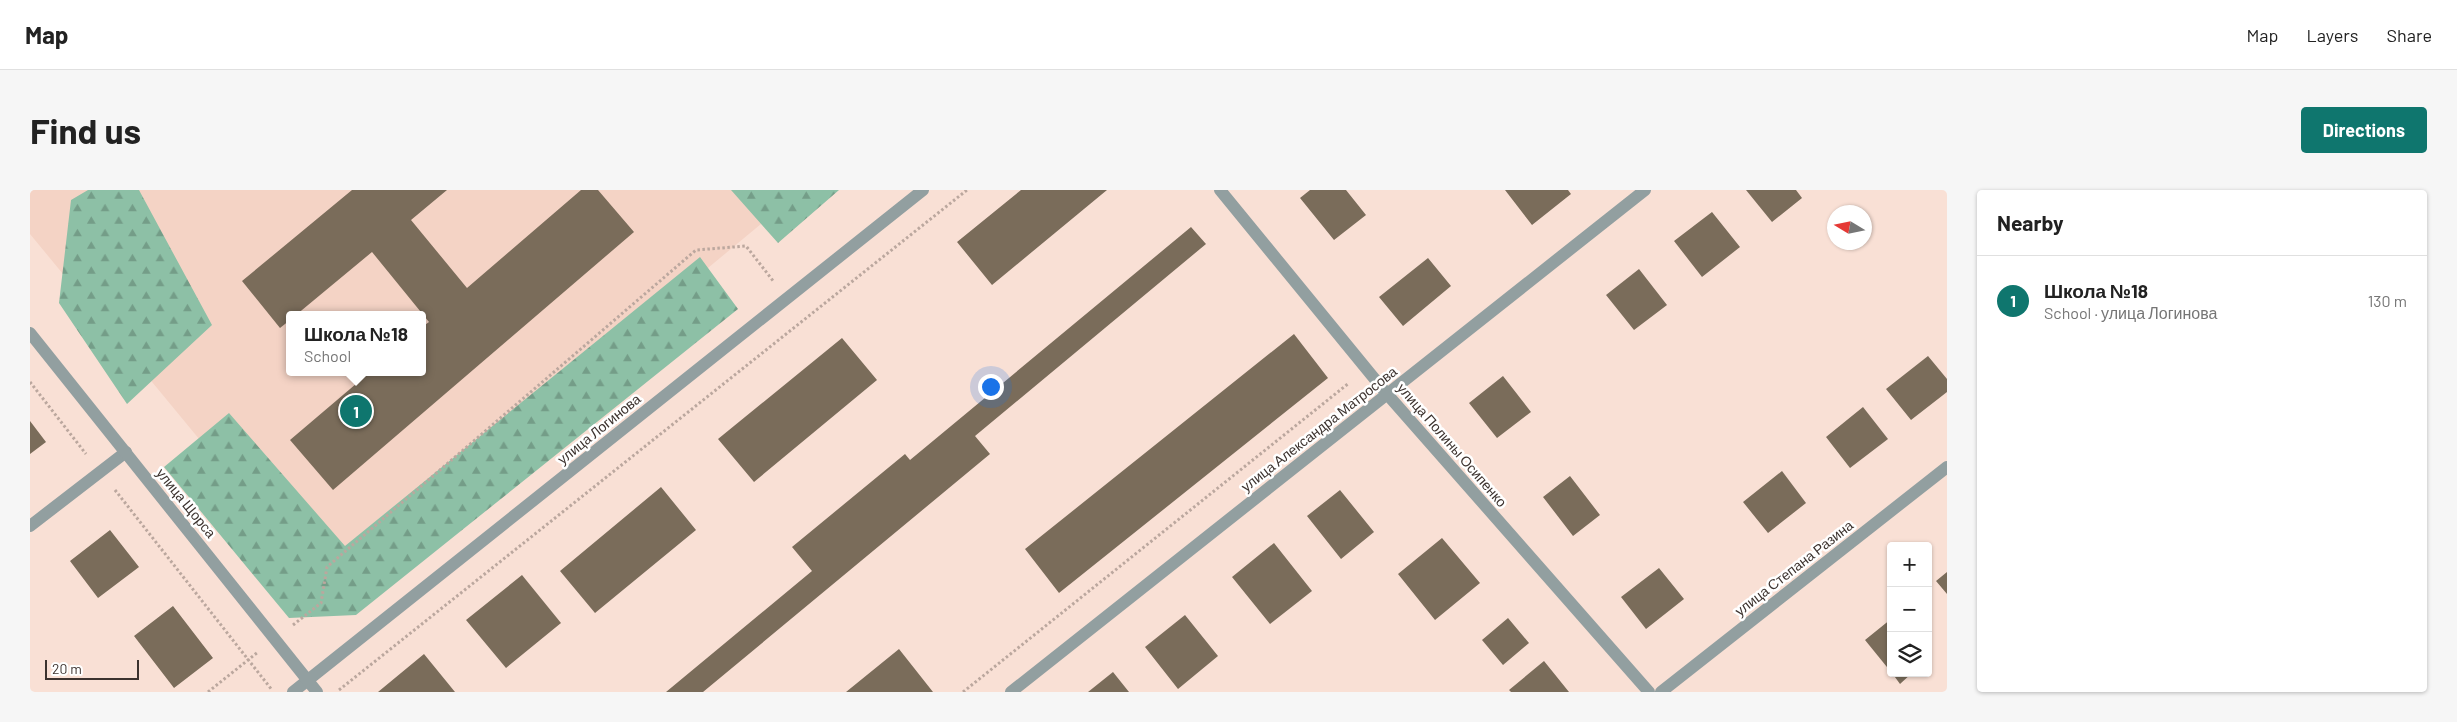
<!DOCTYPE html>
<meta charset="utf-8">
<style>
body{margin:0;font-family:Barlow,sans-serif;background:#f6f6f6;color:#222}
.controls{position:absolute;right:15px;bottom:15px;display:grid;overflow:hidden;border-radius:5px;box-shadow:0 1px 4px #0004}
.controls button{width:45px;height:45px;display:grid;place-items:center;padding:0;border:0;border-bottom:1px solid #e0e0e0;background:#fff;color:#222;font:25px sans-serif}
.compass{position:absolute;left:1797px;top:15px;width:45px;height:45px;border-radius:50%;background:#fff;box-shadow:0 1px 4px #0004;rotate:280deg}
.scale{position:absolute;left:15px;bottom:12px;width:94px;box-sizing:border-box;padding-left:5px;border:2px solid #3c322e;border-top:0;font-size:14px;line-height:18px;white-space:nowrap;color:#3c322e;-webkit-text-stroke:4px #fff;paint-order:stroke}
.you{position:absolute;left:960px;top:196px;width:18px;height:18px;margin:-12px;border:4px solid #fff;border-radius:50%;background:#1a73e8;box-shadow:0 0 0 8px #1a73e833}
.badge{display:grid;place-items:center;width:32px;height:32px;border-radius:50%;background:#0f766e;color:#fff;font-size:16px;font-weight:700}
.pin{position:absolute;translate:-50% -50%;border:2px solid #fff;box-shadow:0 1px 5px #0006}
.popup{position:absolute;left:256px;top:121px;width:140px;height:65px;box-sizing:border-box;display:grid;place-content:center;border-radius:5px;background:#fff;filter:drop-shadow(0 1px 4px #0005);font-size:16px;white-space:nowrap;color:#767676}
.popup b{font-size:19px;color:#222}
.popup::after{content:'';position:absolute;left:50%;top:100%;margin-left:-10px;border:10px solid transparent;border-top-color:#fff}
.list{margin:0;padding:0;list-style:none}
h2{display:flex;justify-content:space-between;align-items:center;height:65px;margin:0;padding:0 20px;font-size:21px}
h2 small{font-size:16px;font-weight:400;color:#767676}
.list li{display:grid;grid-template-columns:32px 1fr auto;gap:15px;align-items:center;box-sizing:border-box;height:90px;padding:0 20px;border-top:1px solid #e0e0e0}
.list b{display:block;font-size:19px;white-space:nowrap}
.list p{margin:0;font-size:16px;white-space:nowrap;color:#767676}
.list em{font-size:16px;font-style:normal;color:#767676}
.icon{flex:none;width:28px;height:28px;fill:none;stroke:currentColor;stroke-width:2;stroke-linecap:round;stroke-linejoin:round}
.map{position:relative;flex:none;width:1917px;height:502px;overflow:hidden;border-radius:5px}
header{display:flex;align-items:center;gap:30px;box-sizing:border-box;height:70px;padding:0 25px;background:#fff;border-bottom:1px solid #e0e0e0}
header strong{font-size:24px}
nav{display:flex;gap:28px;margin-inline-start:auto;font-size:18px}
.intro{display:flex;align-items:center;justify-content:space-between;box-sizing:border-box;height:120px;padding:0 30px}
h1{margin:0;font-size:35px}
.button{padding:12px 22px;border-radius:5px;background:#0f766e;color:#fff;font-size:18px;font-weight:700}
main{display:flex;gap:30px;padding:0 30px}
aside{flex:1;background:#fff;border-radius:5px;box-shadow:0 1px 4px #0004}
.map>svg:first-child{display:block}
.built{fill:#f4d3c5;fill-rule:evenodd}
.forest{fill:url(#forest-firs)}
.building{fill:#7a6c5a}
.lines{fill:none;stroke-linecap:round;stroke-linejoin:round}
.path{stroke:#bba79e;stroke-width:3;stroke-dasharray:2.5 2.5;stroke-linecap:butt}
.minor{stroke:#929fa0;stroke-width:12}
.tertiary{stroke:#929fa0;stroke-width:12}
.labels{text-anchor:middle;stroke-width:5;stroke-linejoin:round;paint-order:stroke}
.street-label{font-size:14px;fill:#3c322e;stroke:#fff}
</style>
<header>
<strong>Map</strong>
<nav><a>Map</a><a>Layers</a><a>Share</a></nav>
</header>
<div class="intro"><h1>Find us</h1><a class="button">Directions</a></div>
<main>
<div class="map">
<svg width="1917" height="502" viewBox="0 0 1917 502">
<defs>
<pattern id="forest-firs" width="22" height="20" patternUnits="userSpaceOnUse" patternTransform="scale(1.25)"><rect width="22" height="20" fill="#8dc0a6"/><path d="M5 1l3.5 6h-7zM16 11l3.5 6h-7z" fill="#749d88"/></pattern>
</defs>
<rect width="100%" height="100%" fill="#f9e0d5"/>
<path class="built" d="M0,0H772L292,398L0,44ZM260,125H392V182H260Z"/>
<path class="forest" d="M58,0H109L182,135L97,214L29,113L41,10Z
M701,0H809L748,53Z
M670,67L708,119L326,425L259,428L134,277L199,223L315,356Z"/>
<path class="building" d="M322,0H417L381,30L437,98L551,0H568L604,42L303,300L260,250L340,182H392V137L399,132L342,62L266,125H260V130L250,138L212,91Z
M991,0H1077L962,95L927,52Z
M1280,0H1316L1336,25L1304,50L1270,8Z
M1475,0H1538L1541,4L1502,35Z
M1716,0H1766L1772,8L1742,32Z
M1682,22L1710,57L1672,87L1644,51Z
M1161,37L1176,54L945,246L960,264L673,502H636L782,381L762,357L875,264L880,270Z
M1398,68L1421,96L1373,136L1349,107Z
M1609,79L1637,115L1604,140L1576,105Z
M1264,144L1298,188L1029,403L995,359Z
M812,148L847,190L724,292L688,249Z
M1898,166L1917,189V202L1881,230L1856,199Z
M1473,186L1501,222L1467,248L1439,213Z
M1833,217L1858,249L1820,278L1796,247Z
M0,231L16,252L0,264Z
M1752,281L1776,313L1738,343L1713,312Z
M1540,286L1570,325L1543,346L1513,307Z
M631,297L666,340L565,423L530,381Z
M1310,300L1344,342L1311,369L1277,326Z
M80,340L109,377L68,408L40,371Z
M1412,348L1450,393L1405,430L1368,384Z
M1244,353L1282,401L1240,434L1202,387Z
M1629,378L1654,409L1616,439L1591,407Z
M1917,382V404L1906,391Z
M492,385L531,433L476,478L436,430Z
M143,416L183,468L144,498L104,446Z
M1155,425L1188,466L1148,499L1115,457Z
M1478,428L1499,453L1473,475L1452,450Z
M1861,429V482L1835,450Z
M869,459L903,502H816Z
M394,464L425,502H348Z
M1514,471L1539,502H1481L1479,500Z
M1083,482L1099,502H1058Z
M1862,483H1882L1870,494Z"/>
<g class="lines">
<path class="path" d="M0,192L56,264
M85,300L242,500
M263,435L291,413L297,377L666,60L716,56L744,92
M309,500L937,0
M178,502L228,462
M933,502L1319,193"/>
<path class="minor" d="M1190,0L1357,204L1619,502
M0,336L96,262
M263,502L278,490
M981,502L1615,0
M1631,502L1917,277"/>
<path class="tertiary" d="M0,143L287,502
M278,490L893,0"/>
</g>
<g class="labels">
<g class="street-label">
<text transform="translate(569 239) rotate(-39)" y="5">улица Логинова</text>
<text transform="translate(1289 239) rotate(-38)" y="5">улица Александра Матросова</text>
<text transform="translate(1422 255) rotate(49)" y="5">улица Полины Осипенко</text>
<text transform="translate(156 313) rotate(51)" y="5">улица Щорса</text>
<text transform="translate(1764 378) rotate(-38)" y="5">улица Степана Разина</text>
</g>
</g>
</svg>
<div class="controls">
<button>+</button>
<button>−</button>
<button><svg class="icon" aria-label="layers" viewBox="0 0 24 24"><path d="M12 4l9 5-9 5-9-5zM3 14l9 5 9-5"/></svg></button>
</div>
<svg class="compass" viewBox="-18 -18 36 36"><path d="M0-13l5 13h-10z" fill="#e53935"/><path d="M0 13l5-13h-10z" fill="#767676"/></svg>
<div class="scale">20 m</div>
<div class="you"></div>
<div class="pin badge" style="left:326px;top:221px">1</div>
<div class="popup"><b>Школа №18</b>School</div>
</div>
<aside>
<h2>Nearby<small></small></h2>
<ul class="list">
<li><span class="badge">1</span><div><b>Школа №18</b><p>School · улица Логинова</p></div><em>130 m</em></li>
</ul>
</aside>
</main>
